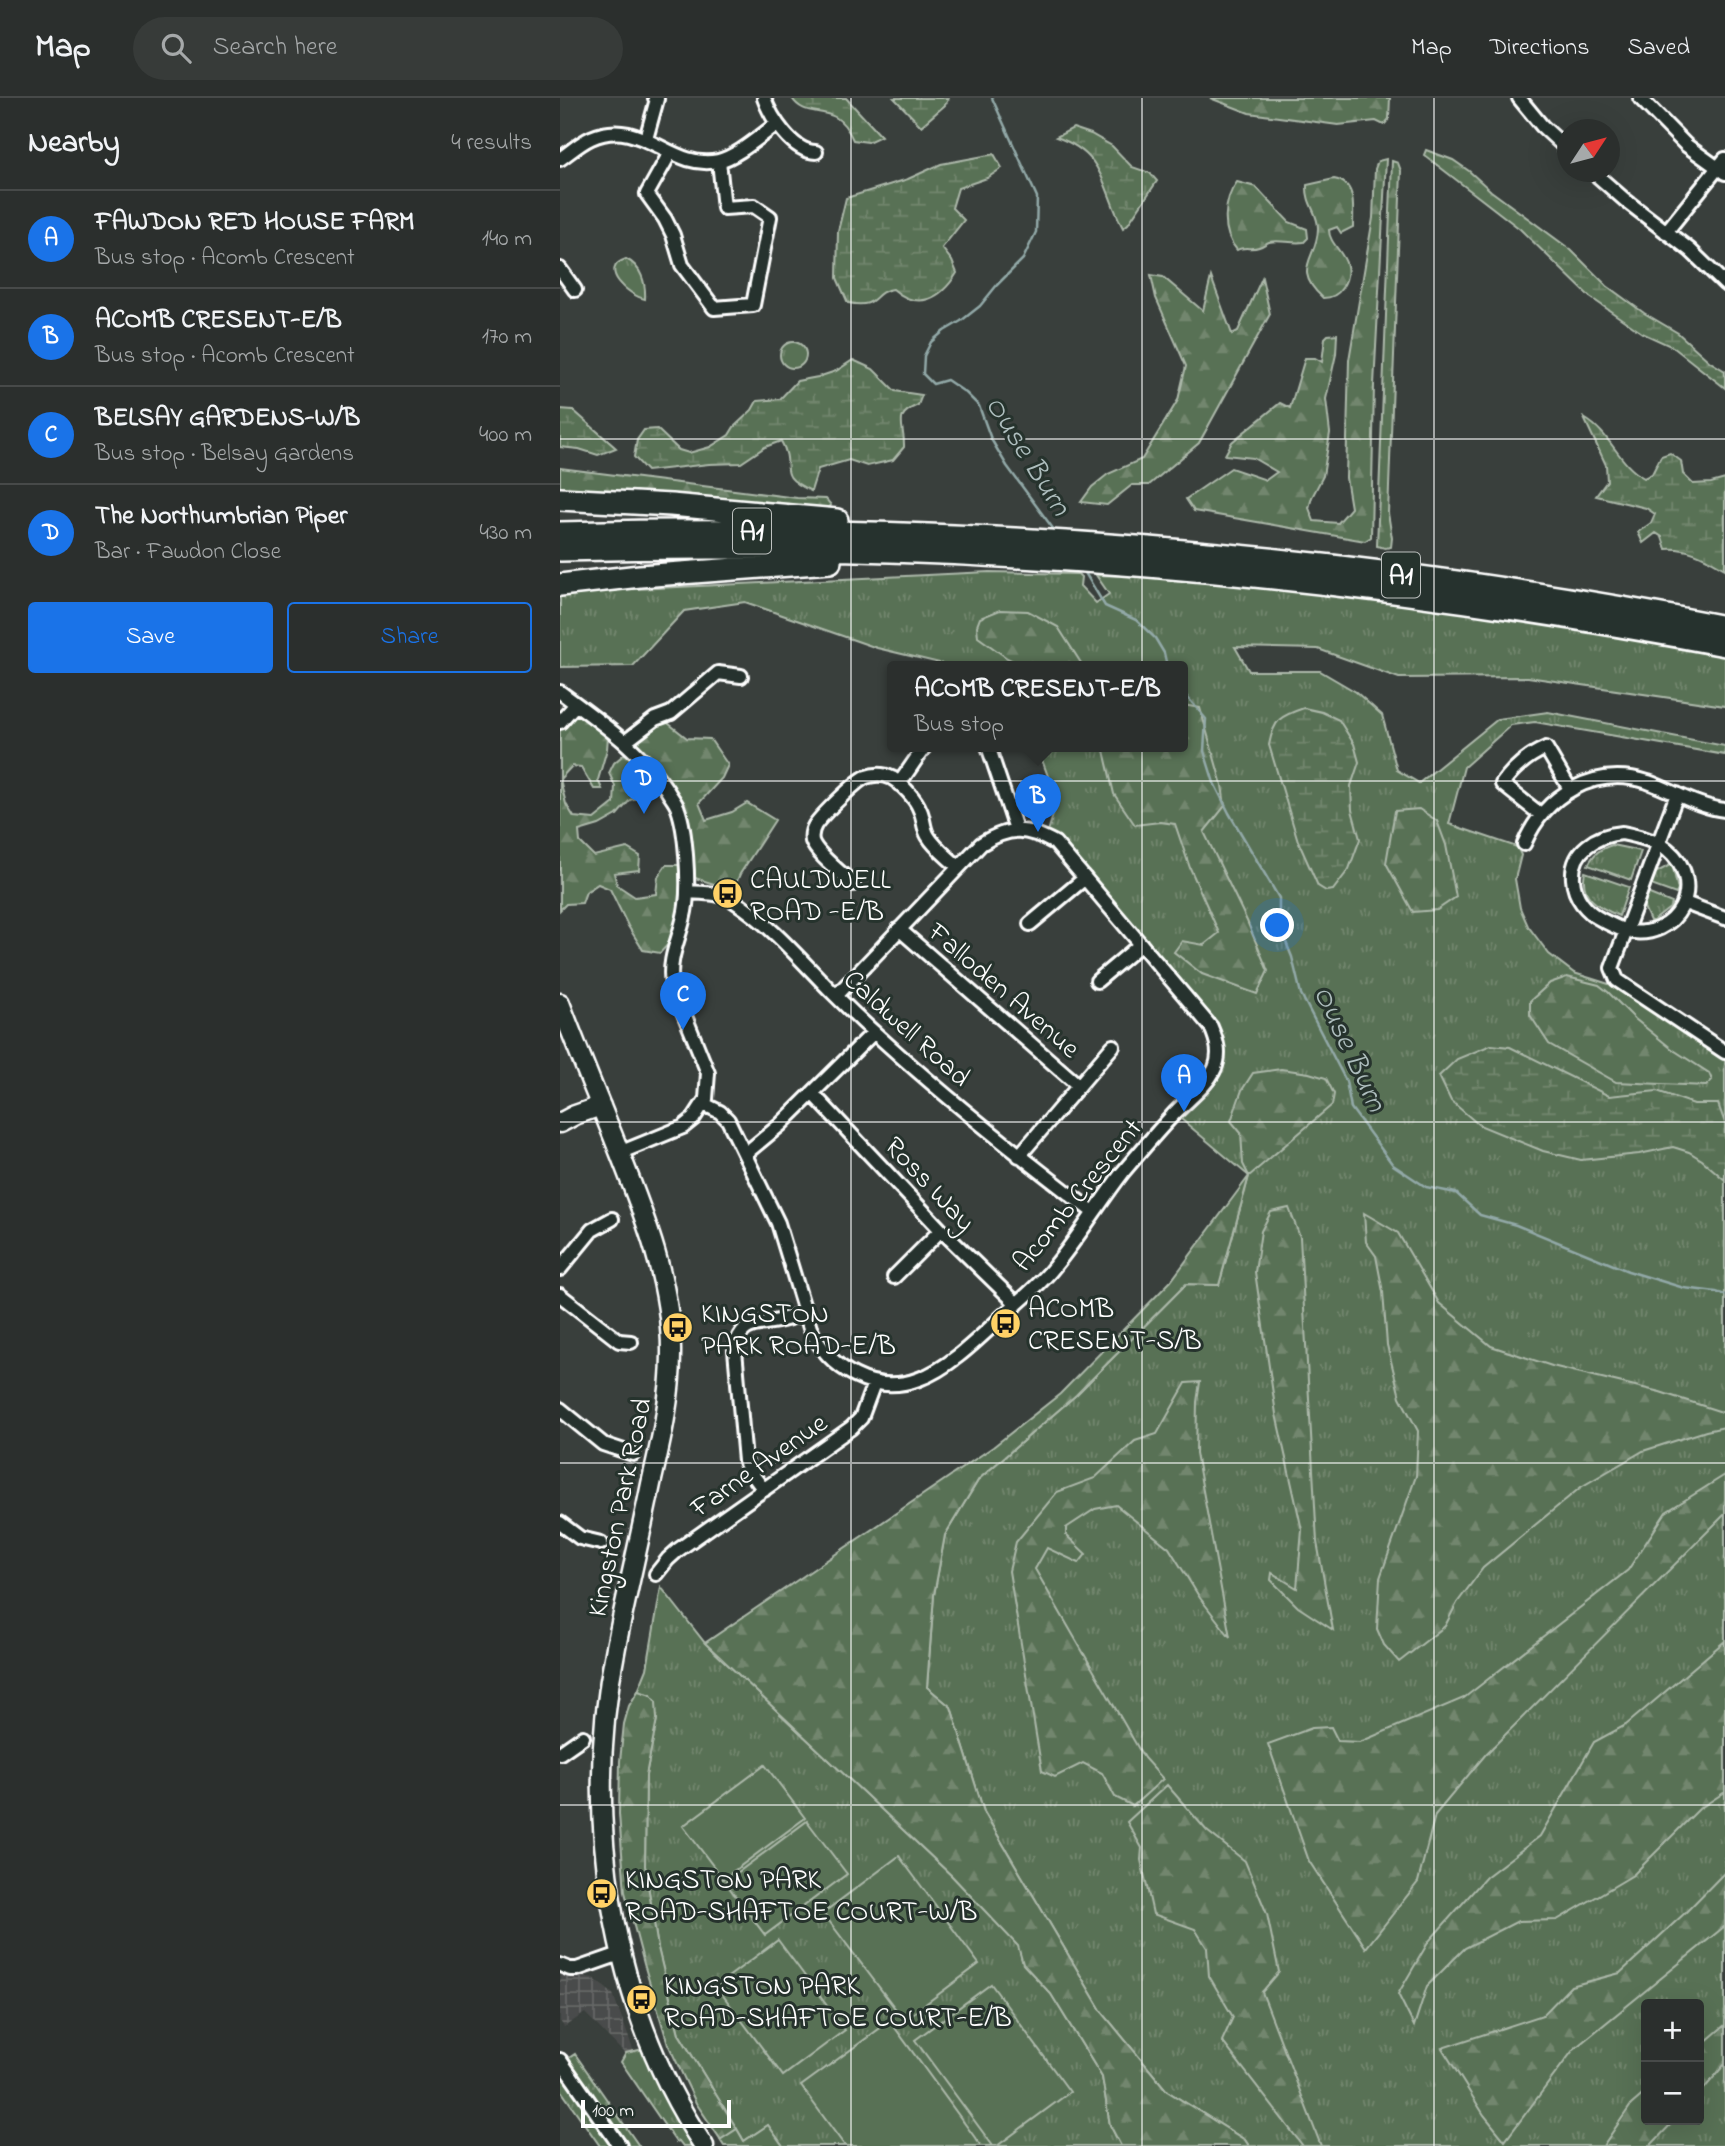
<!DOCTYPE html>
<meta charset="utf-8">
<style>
body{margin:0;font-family:"Indie Flower",sans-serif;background:#373b39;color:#f1f3f6}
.controls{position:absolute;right:21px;bottom:21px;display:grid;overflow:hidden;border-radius:7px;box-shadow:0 7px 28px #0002}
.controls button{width:63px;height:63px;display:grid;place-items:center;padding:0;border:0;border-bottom:2px solid #474a49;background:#2b2f2d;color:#f1f3f6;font:35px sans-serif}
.compass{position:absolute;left:997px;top:21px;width:63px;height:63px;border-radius:50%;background:#2b2f2d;box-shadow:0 7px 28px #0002;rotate:54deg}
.scale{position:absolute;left:21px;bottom:18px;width:150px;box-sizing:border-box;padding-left:7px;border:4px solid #fff;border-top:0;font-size:19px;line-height:24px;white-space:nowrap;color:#fff;-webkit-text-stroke:5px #26332d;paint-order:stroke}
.you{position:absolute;left:718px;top:828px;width:24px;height:24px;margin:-18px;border:5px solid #fff;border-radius:50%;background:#1a73e8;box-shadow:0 0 0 10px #1a73e833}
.badge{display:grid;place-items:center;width:46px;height:46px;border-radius:50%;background:#1a73e8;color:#fff;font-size:23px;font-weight:700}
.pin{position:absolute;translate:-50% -58px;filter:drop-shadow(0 2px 4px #0008)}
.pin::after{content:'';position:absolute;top:37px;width:24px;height:21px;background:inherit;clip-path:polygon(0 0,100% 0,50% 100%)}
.popup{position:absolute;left:327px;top:563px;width:301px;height:91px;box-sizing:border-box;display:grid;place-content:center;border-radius:7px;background:#2b2f2d;filter:drop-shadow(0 2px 5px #0005);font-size:23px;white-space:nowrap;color:#a6a9aa}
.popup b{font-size:26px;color:#f1f3f6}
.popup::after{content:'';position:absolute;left:50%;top:100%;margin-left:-14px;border:14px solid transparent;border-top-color:#2b2f2d}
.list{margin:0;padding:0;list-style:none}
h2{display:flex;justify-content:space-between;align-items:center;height:91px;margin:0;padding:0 28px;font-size:30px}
h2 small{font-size:23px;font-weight:400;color:#a6a9aa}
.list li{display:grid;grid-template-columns:46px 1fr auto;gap:21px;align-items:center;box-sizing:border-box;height:98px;padding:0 28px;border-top:2px solid #474a49}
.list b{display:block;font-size:26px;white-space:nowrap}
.list p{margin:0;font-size:23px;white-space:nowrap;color:#a6a9aa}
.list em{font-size:23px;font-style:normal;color:#a6a9aa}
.actions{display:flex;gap:14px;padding:21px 28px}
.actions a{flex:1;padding:16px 0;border:2px solid #1a73e8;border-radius:7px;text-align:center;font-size:24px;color:#1a73e8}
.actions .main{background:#1a73e8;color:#fff}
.icon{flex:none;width:38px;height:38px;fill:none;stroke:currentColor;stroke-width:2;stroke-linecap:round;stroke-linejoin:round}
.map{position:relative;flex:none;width:1165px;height:2048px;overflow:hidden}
header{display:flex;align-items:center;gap:42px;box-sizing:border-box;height:98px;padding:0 35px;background:#2b2f2d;border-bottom:2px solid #474a49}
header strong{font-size:33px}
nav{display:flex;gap:38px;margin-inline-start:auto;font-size:24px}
.search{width:490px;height:63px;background:#373b39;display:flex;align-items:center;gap:18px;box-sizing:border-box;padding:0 24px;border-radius:38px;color:#a6a9aa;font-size:26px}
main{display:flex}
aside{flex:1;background:#2b2f2d}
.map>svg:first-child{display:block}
.industrial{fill:url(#industrial-grid)}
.grass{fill:url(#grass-tufts);stroke:#acb8aa;stroke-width:2;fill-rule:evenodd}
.forest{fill:url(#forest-firs);stroke:#acb8aa;stroke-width:2}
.wetland{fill:url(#wetland-marsh);stroke:#acb8aa;stroke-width:2}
.pitch{fill:#597155;stroke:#acb8aa;stroke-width:2}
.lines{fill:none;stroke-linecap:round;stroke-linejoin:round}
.stream{stroke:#92a9a8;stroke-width:2.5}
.street-casing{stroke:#fff;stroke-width:18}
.secondary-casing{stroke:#fff;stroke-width:23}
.highway-casing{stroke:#fff;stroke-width:26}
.street{stroke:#26332d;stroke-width:12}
.secondary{stroke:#26332d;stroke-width:18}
.highway{stroke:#26332d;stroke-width:21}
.grid{fill:none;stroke:#fff;stroke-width:2;stroke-opacity:0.55}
.labels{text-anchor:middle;stroke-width:6;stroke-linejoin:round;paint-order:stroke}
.shield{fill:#26332d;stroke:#bec2c0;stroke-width:2}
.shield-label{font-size:26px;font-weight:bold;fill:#fff}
.poi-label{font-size:28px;fill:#fff;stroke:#26332d;text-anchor:start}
.street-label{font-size:28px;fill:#fff;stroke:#26332d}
.water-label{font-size:30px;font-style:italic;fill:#aebebe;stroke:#26332d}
</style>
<header>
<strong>Map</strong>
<div class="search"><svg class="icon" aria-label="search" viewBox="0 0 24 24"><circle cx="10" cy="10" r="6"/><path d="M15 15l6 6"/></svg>Search here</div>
<nav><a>Map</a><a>Directions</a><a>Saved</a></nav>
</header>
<main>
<aside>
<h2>Nearby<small>4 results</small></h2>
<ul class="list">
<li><span class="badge">A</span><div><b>FAWDON RED HOUSE FARM</b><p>Bus stop · Acomb Crescent</p></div><em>140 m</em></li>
<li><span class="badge">B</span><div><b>ACOMB CRESENT-E/B</b><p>Bus stop · Acomb Crescent</p></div><em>170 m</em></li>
<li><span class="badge">C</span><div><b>BELSAY GARDENS-W/B</b><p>Bus stop · Belsay Gardens</p></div><em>400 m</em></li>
<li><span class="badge">D</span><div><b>The Northumbrian Piper</b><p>Bar · Fawdon Close</p></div><em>430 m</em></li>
</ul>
<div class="actions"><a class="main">Save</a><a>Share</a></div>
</aside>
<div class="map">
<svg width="1165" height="2048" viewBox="0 0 1165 2048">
<defs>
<pattern id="industrial-grid" width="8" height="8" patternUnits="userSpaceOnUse" patternTransform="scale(1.75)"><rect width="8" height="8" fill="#4a4c4b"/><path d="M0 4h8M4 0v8" fill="none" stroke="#656766"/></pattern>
<pattern id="grass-tufts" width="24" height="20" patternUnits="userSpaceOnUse" patternTransform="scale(1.75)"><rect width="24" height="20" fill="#597155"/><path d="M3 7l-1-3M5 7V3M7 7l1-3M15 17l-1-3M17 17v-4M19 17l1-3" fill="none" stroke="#72866e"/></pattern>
<pattern id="forest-firs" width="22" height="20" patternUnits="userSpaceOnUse" patternTransform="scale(1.75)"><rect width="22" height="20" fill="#597155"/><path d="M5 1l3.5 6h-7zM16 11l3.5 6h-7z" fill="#72866e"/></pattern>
<pattern id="wetland-marsh" width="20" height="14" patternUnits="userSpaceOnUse" patternTransform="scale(1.75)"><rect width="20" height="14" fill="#597155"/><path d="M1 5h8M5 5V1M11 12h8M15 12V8" fill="none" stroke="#72866e"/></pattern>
</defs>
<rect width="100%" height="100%" fill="#393f3c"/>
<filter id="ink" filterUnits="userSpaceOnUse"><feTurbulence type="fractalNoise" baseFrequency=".0143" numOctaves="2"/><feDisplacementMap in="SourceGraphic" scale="14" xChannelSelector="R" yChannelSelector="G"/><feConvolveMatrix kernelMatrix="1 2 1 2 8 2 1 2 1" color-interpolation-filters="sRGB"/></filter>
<g filter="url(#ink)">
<path class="industrial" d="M0,1875L33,1880L53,1896L74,1954L64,1955L25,1915L4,1929L0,1923Z"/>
<path class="grass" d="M66,161C81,168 86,185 85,201C69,198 37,170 66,161Z
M220 257a13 13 0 1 1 26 0a13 13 0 1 1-26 0Z
M429,474L518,476L521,479L520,488L536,505L549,496L536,477L598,479L684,485L916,513L1165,557V608L968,579L839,580L758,551L675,549L689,573H760L796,594L822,617L837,672L859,685L938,621L988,614L1165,648V657L975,624L951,627L904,669L889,726L957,749L961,757L955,781L960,810L968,828L989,856L1014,875L1052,887L1165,962V2048H689L685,2042L607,1993L542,1914L424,1714L391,1609L367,1589L374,1497L385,1437L419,1381L516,1297L626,1186L659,1187L689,1078L621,1021C658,984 678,974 653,920L496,738L488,734L497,703L477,648H623V568H392L317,550L185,504L124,513L73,568L0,569V498L54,492ZM1086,1906H1139V2022H1086Z
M1052,747L1081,753L1071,782L1028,767C1034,755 1040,751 1052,747Z
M1110,767L1113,770L1118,792L1116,796L1091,787L1095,775Z
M1025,774L1069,789L1059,818C1038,809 1019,799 1025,774Z
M1087,795L1112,805L1111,809L1093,823H1090L1083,807Z
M101,1489L145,1545L392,1778L459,1848L463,1866L491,1896L542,1979L550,2027L561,2048H223L208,2027L184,2043L119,1936L98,1851L85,1768L86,1677L97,1621L91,1597L78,1593L87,1571Z
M88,1950L137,2048H123L119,2043L116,2044L61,1964L66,1955Z
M15,1956L79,2048H40L0,1991V1966Z"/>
<path class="forest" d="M650,0H830L829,21L824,27L816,23L778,27L689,15Z
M826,61L814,287L811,439L805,443L634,413L626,401L671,370L706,382L717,374L693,360L665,357L672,344L720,305L730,310L745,260H755L762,264L765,240L768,237L777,236L776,256L766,301L770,335L763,378L752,399L749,410L754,423L778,425L791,410L786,380L789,262L813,120L815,71L818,63Z
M832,63L838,65L841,73L828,415L832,440L831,449L825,450L817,448Z
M774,81C797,84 793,110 793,129L781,135L777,129L769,132C769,151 800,161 782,190C777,198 771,200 763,200C730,170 758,161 758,130C758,114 746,107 747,87Z
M677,84L696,89L729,124L747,131L748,140L744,144C732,146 719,141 709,144C706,145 703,148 699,149C691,152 684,148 677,152C661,135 663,102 677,84Z
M591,177L603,179L643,213L651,179L672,236L678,233L702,180L710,216L639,345L589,387H572L547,407L521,404L532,389L548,376L582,361L618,302L626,268L596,200Z
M0,370L237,400L266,401L271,407L267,414L0,396Z
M440,512L468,513L498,529L521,565L520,568H463L447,560L418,539L417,528L420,520Z
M623,607L640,610L662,687L665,708L644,734L687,823L708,873L697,896L642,876L614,854L622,843L644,847L659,835L630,770L615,726L600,724L575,727L554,696L543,648H623Z
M20,616L37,626L48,638L47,651L38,682L42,691H34L21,669L12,668L0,681V629Z
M104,622L127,640L150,641L168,667L162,680L139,705L146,722L172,714L187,705L215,722L180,776L173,792L135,780L125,710L102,672L72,646Z
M68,653L95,685L89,697L70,702L57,717L39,727L19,733L20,744L34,758L67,750L80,758L79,772L54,775L57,787L75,799L96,796L98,779L106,767H119L122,809L112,842L100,855L83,852L68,828L50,791L38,786L26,794L22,805L6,806L0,812V681L6,706L14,719L34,721L54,705L55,688L49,675L54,665Z
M859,711L877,723L886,747L896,799L877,812L853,814L826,765L835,713Z
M1007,879L1039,887L1048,894L1075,921L1112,951L1149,975L1152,982L1146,988L1056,984L989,946L970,917V903L990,885Z
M721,971L749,975L766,980L774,996L772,1007L689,1078L659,1187L626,1186L516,1297L419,1381L385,1437L374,1497L367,1589L391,1609L424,1714L542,1914L607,1993L685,2042L689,2048H561L550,2027L542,1979L491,1896L463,1866L458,1848L392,1778L145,1545L433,1349L500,1296L611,1183L689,1078L683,1066L681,1035L671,1023L682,992L693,975Z
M729,1110L740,1139L757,1444L773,1532L738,1509L711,1482L712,1475L737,1490L742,1432L716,1316L695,1174L701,1133L711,1114Z
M804,1115L838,1135L879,1205L931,1248L992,1268L1100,1294L1165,1315V1329L1146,1333L1083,1353L1021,1389L923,1470L897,1505L885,1528L839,1564L824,1547L817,1531L820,1480L856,1378L858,1333L840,1299L827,1247L823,1194L816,1158L806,1144Z
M640,1284L637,1304L636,1355L670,1539L640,1500L609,1450L556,1407L535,1411L506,1430V1437L526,1456L519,1465L487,1450L475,1471L584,1660L603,1681L573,1708L555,1699L542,1675L523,1665L495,1679L482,1673L449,1473L456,1444L497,1394L535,1380L575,1343L597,1336L626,1285Z
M1165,1377V1416L926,1656L875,1717L858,1784L806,1850L749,1763L708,1646L752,1630L771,1629L778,1643L800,1644L904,1600L1068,1472L1106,1414Z
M1165,1543V1694L1139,1711L1073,1777L997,1822L958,1823L905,1850L867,1888L854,1928L838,1896L869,1843L926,1779L980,1738L1034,1644L1066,1627Z
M78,1593L91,1597L96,1604L97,1621L86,1677L85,1768L98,1850L119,1936L177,2031L161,2042L136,2005L108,1946L84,1866L65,1794L59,1716L60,1663L64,1626L69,1608Z
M607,1687L647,1733L685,1763L707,1816L719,1874L702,1894L761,2048H743L662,1943L673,1919L649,1878L647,1850L635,1831L593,1816L581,1762L582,1750L567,1724Z
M1165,1774V1828L1014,1951L945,2043L924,2017L882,1950L983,1917L1011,1888L1060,1875L1126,1814Z
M1165,1927V1966L1139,1997V1949Z
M1086,1994V2022H1115L1090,2048H1043L1071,2007Z"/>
<path class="wetland" d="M232,0H286L321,38L308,44L293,42C289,33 284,24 275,19C260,11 242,17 232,0Z
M334,0H389L385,7L361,28Z
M513,30L531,36L552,48L572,69L590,75L597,83L568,126L563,130C542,90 546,56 496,39Z
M866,52L893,62L909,73L931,93L1011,152L1047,188L1084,215L1118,235L1149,263L1165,273V290L1113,249L1082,235L1030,199L960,131L864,57Z
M434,56L442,70L427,80L398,90L392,110L404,122L382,150L392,163L397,175C381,201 358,213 333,191C310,194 321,211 288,205L277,180L278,133L286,100L348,81L381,66Z
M293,262L313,271L335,293L362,297L358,307C332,318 345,326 344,349L333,362L307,368L289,362L258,371L251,393C213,375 237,371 221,343L205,349L181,365L149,366L87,373L74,359L77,342L84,332L97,331L119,352L129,355L150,349L169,337L174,329L192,312L197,303L220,301L237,283L258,279L276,273Z
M0,311L13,312L56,350L38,357L19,351L0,349Z
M1024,320C1052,336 1057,365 1084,380L1092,376L1101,358L1110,355L1121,363L1123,376L1133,386L1151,385L1165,381V471C1146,460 1129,449 1106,451L1102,439L1096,435L1083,445L1078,434L1091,425L1095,416L1086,410L1036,398L1047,383L1046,367Z
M744,610L762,614L779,622L794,646L799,664L791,688L792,712L800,741L789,771L773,792L766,793L758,788L738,743L709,647C714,621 720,618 744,610Z
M931,947L950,949L1049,998L1097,993L1134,1006H1158L1165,1025V1082L1142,1062L1129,1054L1113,1049L1079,1056L1021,1062L983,1053L919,1027L891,1003L879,978L897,961Z"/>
<path class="pitch" d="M205,1667L245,1720L163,1781L123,1728Z
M247,1723L287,1776L205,1837L165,1784Z
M339,1758L419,1866L344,1922L263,1815Z
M218,1842L285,1932L223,1978L156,1888Z
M431,1886L510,1994L437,2048H433L355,1942Z
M330,1923L421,2048H285L241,1988Z
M208,2027L223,2048H164L160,2042L177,2031L184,2043Z"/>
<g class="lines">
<path class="stream" d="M432,0L477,99L476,134L463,161L437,187L420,208L401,223L384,233L371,244L364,258L363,276L373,286L387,282L406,295L419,308L431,341L447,368L497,436
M524,473L545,508L576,522L595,540L604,555L607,568
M623,594L646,621L644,653L654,685L669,715L719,800V827L732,859L741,896L786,983L791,1010L833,1067L866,1089L896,1095L920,1117L956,1127L1068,1173L1124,1190L1156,1194L1165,1197"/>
<defs>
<path id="street" d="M204,0C211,20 233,54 256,54
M959,0L982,28L1007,51
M1080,0L1126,47L1165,75
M86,41L97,1L95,0
M110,55L87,96L105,121L113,137L122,167L154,210L193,207L210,119L194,108L164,110L159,63
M0,61C10,54 20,45 31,40C81,17 111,73 158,63C177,59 201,37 217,26
M1033,74L1065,102L1130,152L1165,186
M1106,134L1165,61
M0,171L15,192
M0,594C39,623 80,651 107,692C110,698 116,704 118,711C126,733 129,784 126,807C123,835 107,858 112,886L148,975L146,1001L133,1021L123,1029L59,1055
M0,624L16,606
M65,644L95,621L111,615L158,575L181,578
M428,648L456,731
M339,686L365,648
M1117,696L1052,870L1057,882L1165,954
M980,716L942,686C954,669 967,658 986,650L1010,691
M1062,735C1076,738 1095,742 1107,751C1149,786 1117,844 1067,833C1059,831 1050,826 1042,822C1026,814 1014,799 1013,781C1011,752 1037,737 1062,735Z
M964,746C985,697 1034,667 1088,684C1113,693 1138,709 1165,712
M293,786C283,776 256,756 252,743C251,738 252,732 255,727C261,718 296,683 306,679C314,676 324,676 332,680C342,686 356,701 360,712C364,720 363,730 368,738C375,750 388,759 398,769
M127,794C143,795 160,794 174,803C213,828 243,865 275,897C292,914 309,930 326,945C392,1005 462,1060 533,1114
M1125,805L1165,820
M470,826L525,780
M339,831L519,988
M537,883L581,846
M252,995L381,1132L457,1206
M144,1006L160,1014L168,1022L218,1125L250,1230C269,1271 314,1298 359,1281C390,1270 420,1239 444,1217C461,1202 480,1187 494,1169C519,1139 539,1105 563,1074C579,1055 595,1036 612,1018C625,1003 647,989 655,970C661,956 657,943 651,929L495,745C466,729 450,728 421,746L276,898
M185,1056L220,1027L314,934
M459,1058L553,948
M0,1171L32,1132L52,1121
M334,1179L381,1132
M0,1197L59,1243L71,1244
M0,1311L43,1346L73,1356
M204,1392L189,1372L185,1363L175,1252C180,1223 195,1228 218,1223C227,1221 236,1218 246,1215
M0,1425L20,1440L41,1445
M96,1476L108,1461L118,1452L291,1330L301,1320L314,1285
M0,1655L23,1639
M0,1867L10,1871H17L60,1856
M0,1962L60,2048"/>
<path id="secondary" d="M0,905C17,950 35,994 53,1038C80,1107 112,1181 111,1256C111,1300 101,1343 91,1386C80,1440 67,1494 56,1549C22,1714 49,1906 144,2048
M0,1025L15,1017L41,1008"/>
<path id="highway" d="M0,401L111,407L277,422
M0,435C390,424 782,454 1165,529
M0,452C390,441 782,474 1165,547
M0,487L80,478L270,464"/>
</defs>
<use href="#street" class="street-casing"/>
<use href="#secondary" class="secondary-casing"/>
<use href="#highway" class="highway-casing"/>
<use href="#street" class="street"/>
<use href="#secondary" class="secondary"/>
<use href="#highway" class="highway"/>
</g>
</g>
<path class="grid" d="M291,0V2048M582,0V2048M874,0V2048M0,341H1165M0,683H1165M0,1024H1165M0,1365H1165M0,1707H1165"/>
<defs>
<symbol id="bus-disc" viewBox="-11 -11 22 22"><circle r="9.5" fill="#ffd166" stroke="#26332d"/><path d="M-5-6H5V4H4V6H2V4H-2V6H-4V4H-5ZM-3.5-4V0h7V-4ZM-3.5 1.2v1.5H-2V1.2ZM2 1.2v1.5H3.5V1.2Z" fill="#111"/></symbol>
</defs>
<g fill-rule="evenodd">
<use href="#bus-disc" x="150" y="778" width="35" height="35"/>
<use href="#bus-disc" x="428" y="1208" width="35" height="35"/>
<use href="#bus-disc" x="100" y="1212" width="35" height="35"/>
<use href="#bus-disc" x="24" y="1778" width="35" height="35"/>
<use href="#bus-disc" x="64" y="1884" width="35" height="35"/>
</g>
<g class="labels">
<g class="shield">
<rect x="173" y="410.5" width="38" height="45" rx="5"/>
<rect x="822" y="454.5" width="38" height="45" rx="5"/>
</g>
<g class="shield-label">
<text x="192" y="442">A1</text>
<text x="841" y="486">A1</text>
</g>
<g class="poi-label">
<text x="190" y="790">CAULDWELL<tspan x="190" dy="32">ROAD -E/B</tspan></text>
<text x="468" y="1219">ACOMB<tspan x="468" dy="32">CRESENT-S/B</tspan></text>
<text x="141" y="1224">KINGSTON<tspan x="141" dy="32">PARK ROAD-E/B</tspan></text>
<text x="65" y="1790">KINGSTON PARK<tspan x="65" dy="32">ROAD-SHAFTOE COURT-W/B</tspan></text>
<text x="104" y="1896">KINGSTON PARK<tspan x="104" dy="32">ROAD-SHAFTOE COURT-E/B</tspan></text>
</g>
<g class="street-label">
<text transform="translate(445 891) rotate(41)" y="10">Falloden Avenue</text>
<text transform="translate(348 929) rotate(42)" y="10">Caldwell Road</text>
<text transform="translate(371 1085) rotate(47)" y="10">Ross Way</text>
<text transform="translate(516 1096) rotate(-51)" y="10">Acomb Crescent</text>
<text transform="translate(198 1366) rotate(-35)" y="10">Farne Avenue</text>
<text transform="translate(58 1409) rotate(-78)" y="10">Kingston Park Road</text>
</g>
<g class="water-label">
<text transform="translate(469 357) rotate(58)" y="10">Ouse Burn</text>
<text transform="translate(791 950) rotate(65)" y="10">Ouse Burn</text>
</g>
</g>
</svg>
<div class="controls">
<button>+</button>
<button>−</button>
</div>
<svg class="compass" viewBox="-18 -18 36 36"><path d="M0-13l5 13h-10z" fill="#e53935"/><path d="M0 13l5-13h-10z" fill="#a6a9aa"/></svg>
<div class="scale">100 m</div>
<div class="you"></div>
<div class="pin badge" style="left:624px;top:1014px">A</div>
<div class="pin badge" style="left:478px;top:734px">B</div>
<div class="popup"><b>ACOMB CRESENT-E/B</b>Bus stop</div>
<div class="pin badge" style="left:123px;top:932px">C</div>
<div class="pin badge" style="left:84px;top:716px">D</div>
</div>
</main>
